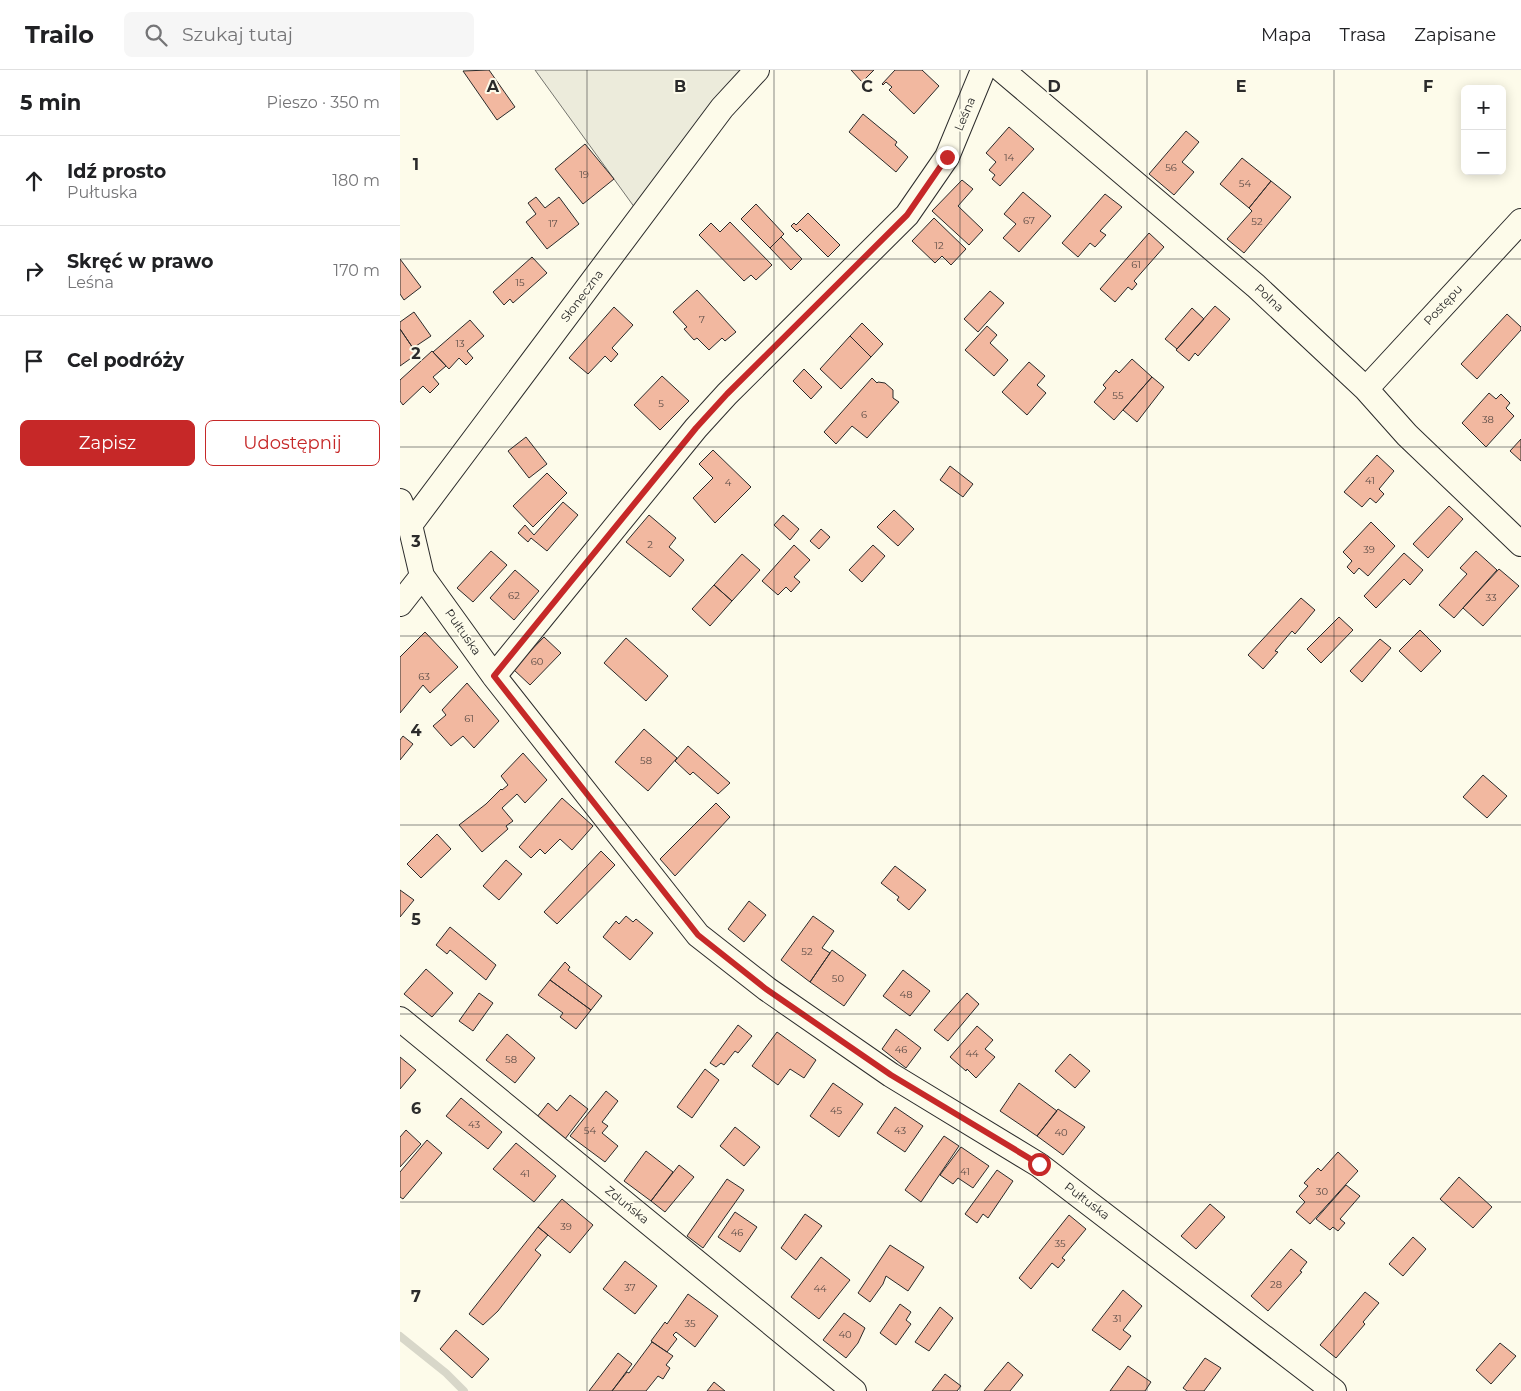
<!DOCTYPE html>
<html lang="pl">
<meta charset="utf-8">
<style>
body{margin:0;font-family:Montserrat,sans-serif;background:#f6f6f6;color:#202124}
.controls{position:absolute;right:15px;top:15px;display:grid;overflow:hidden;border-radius:8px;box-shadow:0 2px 12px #0003}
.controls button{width:45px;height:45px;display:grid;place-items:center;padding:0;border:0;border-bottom:1px solid #e0e0e0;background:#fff;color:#202124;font:25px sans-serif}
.stop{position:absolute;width:15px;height:15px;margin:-11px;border:4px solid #c62828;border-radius:50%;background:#fff}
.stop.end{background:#c62828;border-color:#fff;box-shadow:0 1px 5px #0008}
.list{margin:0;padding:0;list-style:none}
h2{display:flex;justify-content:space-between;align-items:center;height:65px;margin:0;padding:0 20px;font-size:21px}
h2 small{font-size:16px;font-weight:400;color:#757577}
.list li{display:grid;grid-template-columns:32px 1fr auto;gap:15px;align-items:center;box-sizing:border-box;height:90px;padding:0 20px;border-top:1px solid #e0e0e0}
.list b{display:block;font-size:19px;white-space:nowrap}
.list p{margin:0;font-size:16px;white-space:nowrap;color:#757577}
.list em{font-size:16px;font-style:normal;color:#757577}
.actions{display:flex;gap:10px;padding:15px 20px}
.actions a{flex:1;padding:11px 0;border:1px solid #c62828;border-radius:8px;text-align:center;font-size:18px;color:#c62828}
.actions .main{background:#c62828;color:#fff}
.icon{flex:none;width:28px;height:28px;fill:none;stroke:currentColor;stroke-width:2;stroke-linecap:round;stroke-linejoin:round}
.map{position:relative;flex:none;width:1121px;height:1321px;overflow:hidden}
header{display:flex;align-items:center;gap:30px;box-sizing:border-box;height:70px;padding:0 25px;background:#fff;border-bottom:1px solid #e0e0e0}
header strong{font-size:24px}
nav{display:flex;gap:28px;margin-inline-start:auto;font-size:18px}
.search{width:350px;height:45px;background:#f6f6f6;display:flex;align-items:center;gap:12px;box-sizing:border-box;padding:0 18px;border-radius:8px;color:#757577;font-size:19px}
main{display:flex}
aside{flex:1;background:#fff}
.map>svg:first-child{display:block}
.green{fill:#ecebdb;stroke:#74746e}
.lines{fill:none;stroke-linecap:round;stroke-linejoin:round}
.stream{stroke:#d8d7c9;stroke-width:8}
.building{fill:#f2b8a0;stroke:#2b2b2b}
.street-casing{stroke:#2b2b2b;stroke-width:26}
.street{stroke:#fdfbea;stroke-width:24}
.route{stroke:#c62828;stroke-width:6}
.grid{fill:none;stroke:#2b2b2b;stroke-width:1;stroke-opacity:0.55}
.labels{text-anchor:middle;stroke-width:4;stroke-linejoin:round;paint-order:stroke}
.number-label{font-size:10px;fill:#5d4e48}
.street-label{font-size:12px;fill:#2b2b2b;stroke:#fdfbea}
.grid-label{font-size:16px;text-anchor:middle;font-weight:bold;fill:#2b2b2b;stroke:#fdfbea;stroke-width:4;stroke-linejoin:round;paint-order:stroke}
</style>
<header>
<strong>Trailo</strong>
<div class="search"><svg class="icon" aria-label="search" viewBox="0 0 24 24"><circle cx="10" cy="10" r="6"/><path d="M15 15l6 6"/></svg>Szukaj tutaj</div>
<nav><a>Mapa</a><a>Trasa</a><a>Zapisane</a></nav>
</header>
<main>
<aside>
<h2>5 min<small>Pieszo · 350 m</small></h2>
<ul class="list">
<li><svg class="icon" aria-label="ahead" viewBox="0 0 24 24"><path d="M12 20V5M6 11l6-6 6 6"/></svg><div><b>Idź prosto</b><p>Pułtuska</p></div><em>180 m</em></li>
<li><svg class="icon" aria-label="right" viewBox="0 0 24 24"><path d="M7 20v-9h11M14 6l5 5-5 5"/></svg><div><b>Skręć w prawo</b><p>Leśna</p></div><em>170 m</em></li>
<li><svg class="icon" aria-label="arrive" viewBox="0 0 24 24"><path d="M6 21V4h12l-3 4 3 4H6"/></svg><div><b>Cel podróży</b></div></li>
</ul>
<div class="actions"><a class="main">Zapisz</a><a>Udostępnij</a></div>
</aside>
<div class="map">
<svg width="1121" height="1321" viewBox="0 0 1121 1321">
<rect width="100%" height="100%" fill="#fdfbea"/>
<path class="green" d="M135,0H341L235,138Z"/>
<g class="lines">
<path class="stream" d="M0,1266L46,1303L64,1321"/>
</g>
<path class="building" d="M89,0L115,37L97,50L63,1Z
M451,0H474L462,12Z
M495,0H522L539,16L514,44L489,20L492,17L486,12L483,15L482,14Z
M463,44L497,72L495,75L508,87L496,102L449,62Z
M609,57L634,79L600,116L592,109L595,105L589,100L596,92L586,83Z
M786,61L799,72L782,92L794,102L774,125L749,104Z
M185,74L214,109L183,134L155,99Z
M842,88L871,111L849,138L820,114Z
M562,110L573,119L558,136L583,160L569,175L532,141Z
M871,111L891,127L844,183L827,169L852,141L849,138Z
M623,122L651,146L619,182L603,168L616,154L604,144Z
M705,124L722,137L700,161L706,165L695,177L690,173L678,187L662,173Z
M136,127L145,138L159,127L179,154L147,179L126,152L136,144L128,133Z
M356,134L384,164L370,178L341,149Z
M408,143L440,175L428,187L400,159L397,162L391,156L394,153L396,155Z
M534,148L566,179L551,195L542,186L535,193L512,171Z
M330,152L372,195L356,210L351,205L344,211L299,165L311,153L320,162Z
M749,163L764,177L734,211L737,214L732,220L728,217L715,232L700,219Z
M381,167L402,189L391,200L370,178Z
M132,187L147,203L113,233L110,229L104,235L93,222Z
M0,189L21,217L4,230L0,224Z
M297,220L336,262L325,271L322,268L309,280L297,268L294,270L284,259L287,257L273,242Z
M590,221L604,233L578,262L564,249Z
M815,236L830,249L798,286L795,283L789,291L776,280Z
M214,237L233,255L212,278L218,284L211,292L205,286L188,304L169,288Z
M792,238L804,249L777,279L765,269Z
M14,242L31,266L13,278L0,259V252Z
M1107,244L1121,257V260L1077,309L1061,294Z
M70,250L84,266L67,281L73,288L66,295L59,288L49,299L33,282Z
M462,253L483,274L471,287L450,266Z
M587,256L597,265L590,273L608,290L594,306L565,280Z
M0,259L17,284L0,296Z
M450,266L471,287L441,319L420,299Z
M32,281L46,296L33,307L39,314L30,323L23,316L3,335L0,331V310Z
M732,289L752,307L714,350L694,332L706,318L703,315L716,300L719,303Z
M629,292L645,306L637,315L646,323L627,345L602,322Z
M404,299L422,317L411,329L393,311Z
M262,306L289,331L260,360L234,335Z
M752,307L764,317L737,352L723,340Z
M472,308L477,313L478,312L485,313L493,320V328L499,332L467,368L452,356L436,374L424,362Z
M1089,323L1096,329L1101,324L1110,333L1106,338L1114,346L1086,377L1062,353Z
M126,367L147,394L129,408L108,381Z
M1121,369V391L1110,381Z
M313,380L351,417L315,453L293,428L313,408L299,394Z
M977,385L994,401L979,419L984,424L976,433L970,428L962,437L944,422Z
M550,396L573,414L563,427L540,410Z
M147,403L167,423L133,457L113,436Z
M163,432L178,445L147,481L131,468L128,472L118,463L125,455L134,465Z
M1049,436L1063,449L1028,488L1013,474Z
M494,440L514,459L498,476L477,457Z
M249,445L276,468L269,477L284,490L270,507L226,472Z
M383,445L399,459L390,470L374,455Z
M971,452L995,476L968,506L959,498L954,504L947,497L952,491L943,482Z
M421,459L430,467L419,479L410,471Z
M394,475L410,490L394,507L400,512L391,522L386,517L378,525L362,511Z
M473,475L485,486L462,512L449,500Z
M91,481L107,495L73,532L57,518Z
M1076,481L1097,500L1054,548L1039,535L1067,504L1060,498Z
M1004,483L1023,500L1010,515L1004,509L976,538L964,526Z
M342,484L360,500L332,531L314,515Z
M1099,499L1119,516L1083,556L1063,538Z
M115,500L139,521L114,550L90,528Z
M314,515L332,531L310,556L292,539Z
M901,528L915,540L895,564L892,561L875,581L878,582L863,599L848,585Z
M939,547L953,560L921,593L907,579Z
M1020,560L1041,581L1021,602L999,581Z
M25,562L58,597L30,623L23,615L0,643V587Z
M144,567L161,583L130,615L113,599Z
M226,568L268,606L246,631L204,593Z
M980,569L991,578L962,612L950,601Z
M67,613L99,651L74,678L63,666L51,676L33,656L46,645L42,640Z
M244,659L277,688L248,721L215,692Z
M3,666L13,674L0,690V670Z
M288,676L330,713L318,724L293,702L290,705L275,691Z
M123,683L147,710L125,733L117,724L102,738L113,751L106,756L108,759L82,782L59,755L86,734L101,719L102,720L108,715L101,706Z
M1083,705L1107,726L1087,748L1063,727Z
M162,728L193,756L172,780L160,769L145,784L140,779L131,788L119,777Z
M316,733L330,747L275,806L260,789Z
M37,764L51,779L21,808L7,794Z
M201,781L215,795L157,854L144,842Z
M106,790L122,804L99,830L83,816Z
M495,796L526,820L509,840L497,830L499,827L481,813Z
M0,820L14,830L0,847Z
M349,831L366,845L344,872L328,859Z
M226,846L233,852L236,849L253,863L230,890L203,867L216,851L219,854Z
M413,846L434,861L422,878L430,883L410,912L381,890Z
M50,857L96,895L86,910L50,880L47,884L36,875Z
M432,880L466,905L444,936L410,912Z
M165,892L170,897L168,900L202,926L191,940L150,910Z
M26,899L53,923L32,947L4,924Z
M503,900L530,921L510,946L483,926Z
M150,910L191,940L176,959L160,947L163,943L138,925Z
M79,923L93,933L73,961L59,951Z
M567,923L579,934L548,971L534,960Z
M338,955L352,966L338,983L335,981L324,995L321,993L316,997L310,993Z
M577,956L593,970L585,979L595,987L576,1008L567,999L566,1001L550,987Z
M496,959L521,978L506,998L482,979Z
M377,962L416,990L404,1008L390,999L378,1015L352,996Z
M107,964L135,988L115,1013L86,990Z
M670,984L690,1001L675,1018L655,1001Z
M0,987L16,1000L0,1019Z
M305,999L319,1010L292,1048L277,1037Z
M433,1013L463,1034L439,1067L410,1046Z
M619,1013L657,1041L637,1066L600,1041Z
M206,1021L218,1031L202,1052L208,1056L202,1063L218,1076L205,1092L170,1066Z
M170,1025L188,1039L165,1069L137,1047L148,1033L157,1041Z
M61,1028L102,1062L88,1079L46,1046Z
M495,1037L523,1056L505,1082L477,1063Z
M658,1039L685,1057L663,1085L637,1066Z
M335,1057L360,1077L344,1096L320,1076Z
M6,1060L21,1074L0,1097V1067Z
M544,1066L559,1076L521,1132L505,1120Z
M27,1070L42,1083L3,1129L0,1127V1102Z
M116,1073L156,1106L134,1132L93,1099Z
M561,1077L589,1096L573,1118L558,1108L553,1114L540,1105Z
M246,1081L273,1102L251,1131L224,1111Z
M938,1082L958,1101L910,1154L896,1142L905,1132L899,1126L908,1116L904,1113L918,1098L921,1101Z
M279,1095L294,1107L265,1142L251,1131Z
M597,1100L613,1111L588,1148L583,1144L577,1153L565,1144Z
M1059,1107L1092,1137L1073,1158L1040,1129Z
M327,1109L344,1120L303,1178L287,1166Z
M946,1115L960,1126L940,1149L945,1153L938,1161L933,1157L930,1160L916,1149Z
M162,1129L193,1155L170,1183L138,1157Z
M810,1134L825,1147L796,1179L781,1166Z
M335,1142L357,1157L340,1182L318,1167Z
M405,1144L422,1156L396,1190L381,1178Z
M669,1145L686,1159L662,1188L665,1190L658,1198L652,1193L631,1219L619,1208Z
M138,1157L148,1165L135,1180L141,1185L98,1241L83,1255L69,1244Z
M1013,1167L1026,1179L1003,1206L989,1194Z
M490,1175L524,1197L508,1221L486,1206L483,1214L470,1232L458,1223Z
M891,1179L907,1192L900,1201L902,1202L868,1241L851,1226Z
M421,1187L450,1210L419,1249L391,1227Z
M225,1191L257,1216L235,1244L203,1219Z
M723,1220L742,1236L723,1260L731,1266L720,1280L692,1260Z
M965,1222L979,1233L963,1252L965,1254L936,1288L920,1275Z
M288,1224L318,1246L295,1277L276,1262L273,1265L277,1269L267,1282L251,1271L265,1252L267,1254Z
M500,1234L511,1242L506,1250L511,1254L496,1275L480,1263Z
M540,1237L553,1248L529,1281L515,1272Z
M444,1243L465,1258L458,1273L446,1288L423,1270Z
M56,1260L89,1289L72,1308L40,1279Z
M252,1272L273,1286L266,1295L270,1298L263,1309L258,1306L246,1321H212L227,1302L229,1303Z
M1100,1273L1116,1286L1091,1314L1076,1300Z
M218,1283L232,1294L212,1321H189Z
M805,1288L821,1298L804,1321H787L783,1318Z
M608,1292L623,1305L610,1321H584Z
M728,1296L751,1312L745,1321H710Z
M545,1304L561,1316L557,1321H532Z
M314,1312L325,1321H307Z"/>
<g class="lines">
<defs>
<path id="street" d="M602,0L856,216L966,319L1007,365L1121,474
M966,319L1121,151
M0,431L10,455L22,506L94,606L298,865L367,919L491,1005L639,1095L934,1321
M10,455L322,38L357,0
M0,534L22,506
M94,606L296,358L327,324L507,145L547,87L583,0
M0,949L454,1321"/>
</defs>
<use href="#street" class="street-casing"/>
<use href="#street" class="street"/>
</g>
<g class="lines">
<path class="route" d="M547,87L507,145L327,324L296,358L94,606L298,865L366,919L491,1005L639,1094"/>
</g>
<path class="grid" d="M187,0V1321M374,0V1321M560,0V1321M747,0V1321M934,0V1321M0,189H1121M0,377H1121M0,566H1121M0,755H1121M0,944H1121M0,1132H1121"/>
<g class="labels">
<g class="number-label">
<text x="609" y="91">14</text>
<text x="771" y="101">56</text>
<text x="184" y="108">19</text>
<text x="845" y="117">54</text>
<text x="629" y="154">67</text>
<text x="857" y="155">52</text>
<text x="153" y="157">17</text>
<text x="539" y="179">12</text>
<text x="736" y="198">61</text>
<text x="120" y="216">15</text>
<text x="302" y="253">7</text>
<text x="60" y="277">13</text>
<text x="718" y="329">55</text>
<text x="261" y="337">5</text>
<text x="464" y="348">6</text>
<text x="1088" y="353">38</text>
<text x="970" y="414">41</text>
<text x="328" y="416">4</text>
<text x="250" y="478">2</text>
<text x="969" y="483">39</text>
<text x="114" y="529">62</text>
<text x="1091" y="531">33</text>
<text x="137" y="595">60</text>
<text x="24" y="610">63</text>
<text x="69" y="652">61</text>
<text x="246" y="694">58</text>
<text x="407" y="885">52</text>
<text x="438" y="912">50</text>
<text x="506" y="928">48</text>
<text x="501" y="983">46</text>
<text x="572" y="987">44</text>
<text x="111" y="993">58</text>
<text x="436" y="1044">45</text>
<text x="74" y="1058">43</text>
<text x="190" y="1064">54</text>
<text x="500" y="1064">43</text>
<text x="661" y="1066">40</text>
<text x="565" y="1105">41</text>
<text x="125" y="1107">41</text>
<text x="922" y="1125">30</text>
<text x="166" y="1160">39</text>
<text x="337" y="1166">46</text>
<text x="660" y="1177">35</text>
<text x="876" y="1218">28</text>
<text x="230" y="1221">37</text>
<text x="420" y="1222">44</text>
<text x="717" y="1252">31</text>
<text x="290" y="1257">35</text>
<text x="445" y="1268">40</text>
</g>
<g class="street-label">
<text transform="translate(565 44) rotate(-67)" y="4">Leśna</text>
<text transform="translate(182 226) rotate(-53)" y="4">Słoneczna</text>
<text transform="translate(869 228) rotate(43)" y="4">Polna</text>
<text transform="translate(1043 235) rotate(-47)" y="4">Postępu</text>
<text transform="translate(63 562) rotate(55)" y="4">Pułtuska</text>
<text transform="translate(687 1131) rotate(37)" y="4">Pułtuska</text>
<text transform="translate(227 1135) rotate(39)" y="4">Zduńska</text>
</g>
</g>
<g class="grid-label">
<text x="93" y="22">A</text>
<text x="280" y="22">B</text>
<text x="467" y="22">C</text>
<text x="654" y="22">D</text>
<text x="841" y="22">E</text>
<text x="1028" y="22">F</text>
<text x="16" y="100">1</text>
<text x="16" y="289">2</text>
<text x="16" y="477">3</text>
<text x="16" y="666">4</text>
<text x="16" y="855">5</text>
<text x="16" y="1044">6</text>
<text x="16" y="1232">7</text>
</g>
</svg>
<div class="controls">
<button>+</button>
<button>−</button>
</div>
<div class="stop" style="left:639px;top:1094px"></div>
<div class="stop end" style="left:547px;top:87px"></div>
</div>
</main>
